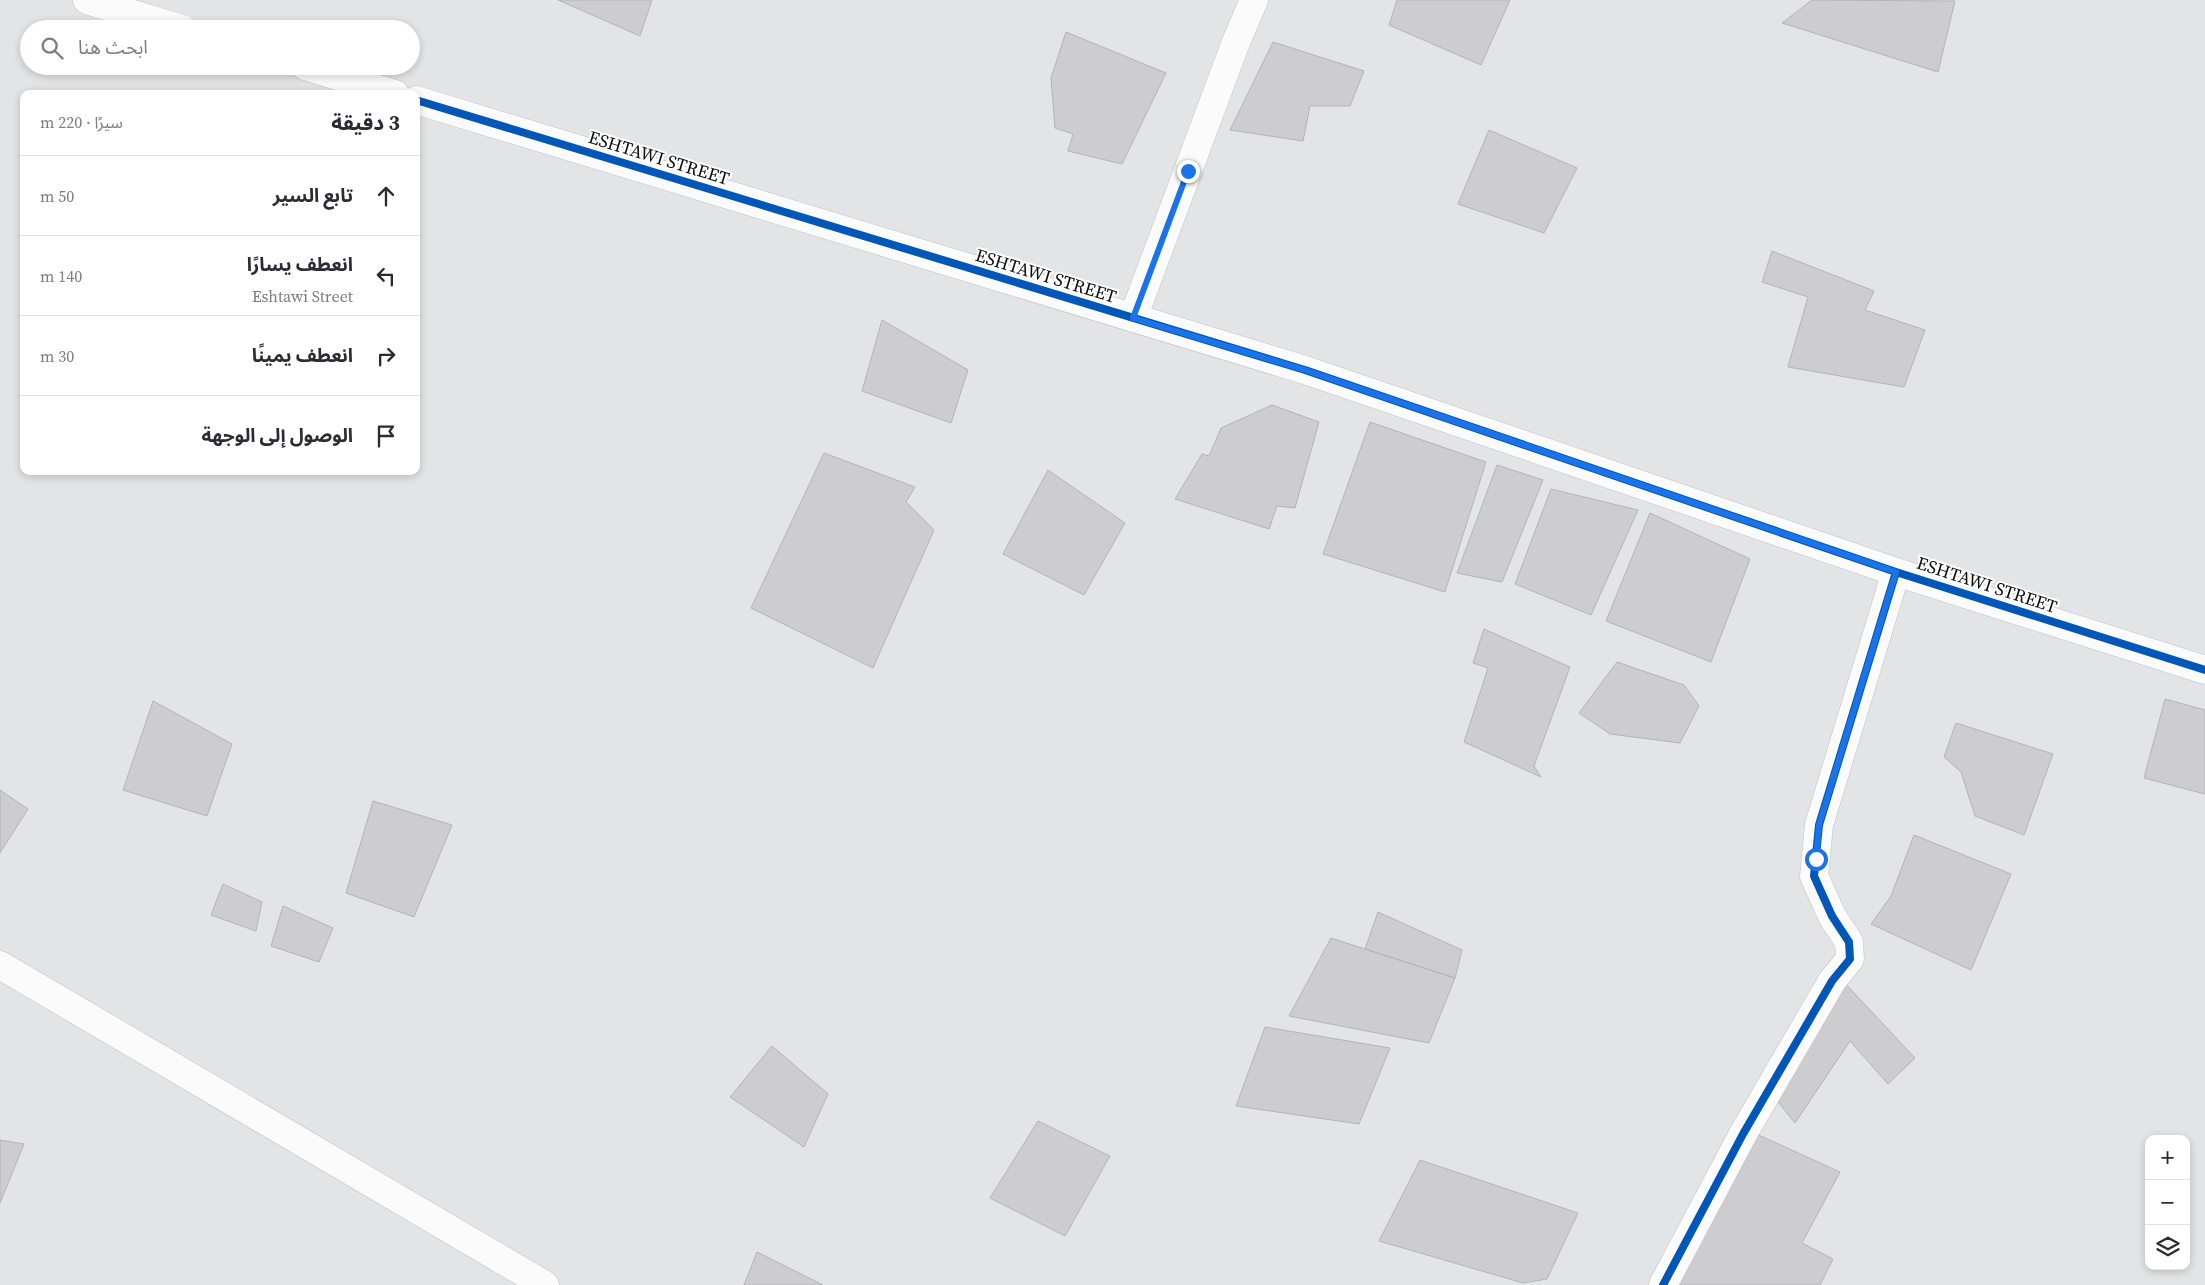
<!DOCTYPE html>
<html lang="ar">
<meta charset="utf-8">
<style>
body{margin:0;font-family:"Source Serif 4","Noto Sans Arabic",serif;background:#f7f7f7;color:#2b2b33;direction:rtl}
.controls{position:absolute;right:15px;bottom:15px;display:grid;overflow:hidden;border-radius:10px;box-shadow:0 2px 8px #0003}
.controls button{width:45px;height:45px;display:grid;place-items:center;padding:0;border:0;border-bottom:1px solid #e1e1e2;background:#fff;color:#2b2b33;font:25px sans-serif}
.stop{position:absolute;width:15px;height:15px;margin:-11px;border:4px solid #1a73e8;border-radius:50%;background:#fff}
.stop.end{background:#1a73e8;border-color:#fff;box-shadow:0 1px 5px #0008}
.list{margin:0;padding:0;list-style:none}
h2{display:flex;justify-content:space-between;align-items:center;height:65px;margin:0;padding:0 20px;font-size:21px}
h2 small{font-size:16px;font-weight:400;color:#7c7c81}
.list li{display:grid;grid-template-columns:32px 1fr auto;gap:15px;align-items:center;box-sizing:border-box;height:80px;padding:0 20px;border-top:1px solid #e1e1e2}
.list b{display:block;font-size:19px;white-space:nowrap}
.list p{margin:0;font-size:16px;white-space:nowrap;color:#7c7c81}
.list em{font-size:16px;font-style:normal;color:#7c7c81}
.icon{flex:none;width:28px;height:28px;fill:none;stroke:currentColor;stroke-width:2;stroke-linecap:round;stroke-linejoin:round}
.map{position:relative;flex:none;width:2205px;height:1285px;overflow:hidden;direction:ltr}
.search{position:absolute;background:#fff;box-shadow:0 2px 8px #0003;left:20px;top:20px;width:400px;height:55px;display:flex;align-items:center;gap:12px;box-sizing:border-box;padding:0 18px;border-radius:28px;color:#7c7c81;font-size:19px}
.panel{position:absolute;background:#fff;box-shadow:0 2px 8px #0003;left:20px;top:90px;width:400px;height:385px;border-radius:10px;direction:rtl}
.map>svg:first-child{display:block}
.building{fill:#cdcdcf;stroke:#b4b4b5}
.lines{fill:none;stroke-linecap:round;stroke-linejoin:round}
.minor-casing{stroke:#c0c1c2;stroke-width:29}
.tertiary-casing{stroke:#c0c1c2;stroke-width:29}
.minor{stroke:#fbfbfb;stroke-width:28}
.tertiary{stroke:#fbfbfb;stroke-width:28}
.cycleway-casing{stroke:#fff;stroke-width:11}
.cycleway{stroke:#0057b8;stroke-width:8}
.route{stroke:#1a73e8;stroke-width:6}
.labels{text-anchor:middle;stroke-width:4;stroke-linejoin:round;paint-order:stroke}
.street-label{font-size:18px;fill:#0d0e0f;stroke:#fff}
</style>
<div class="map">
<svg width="2205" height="1285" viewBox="0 0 2205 1285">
<rect width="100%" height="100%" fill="#e3e4e5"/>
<path class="building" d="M558,0H652L640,36Z
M1397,0H1510L1481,65L1389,25Z
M1812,0L1955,1L1938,72L1782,23Z
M1066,32L1166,73L1122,164L1068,151L1073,134L1055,128L1051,78Z
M1273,42L1364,71L1350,106H1310L1303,141L1230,130Z
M1489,130L1577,168L1544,233L1458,204Z
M1772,251L1874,291L1865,310L1925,330L1904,387L1788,367L1808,297L1762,282Z
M882,320L968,370L951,423L862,391Z
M1272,405L1319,422L1295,508L1277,506L1269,529L1175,499L1202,454L1209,456L1221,428Z
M1370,422L1486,462L1445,592L1323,554Z
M824,453L915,487L906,502L934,530L873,668L751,608Z
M1497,465L1543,480L1502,582L1457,573Z
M1048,470L1125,523L1084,595L1003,554Z
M1551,489L1638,510L1591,615L1515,584Z
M1650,513L1750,559L1711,662L1606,621Z
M1484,629L1570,667L1534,766L1541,777L1464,742L1488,668L1473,663Z
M1617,662L1684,685L1699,706L1680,743L1610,734L1579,713Z
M2165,699L2205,710V794L2144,778Z
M153,701L232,744L207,816L123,790Z
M1956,723L2053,754L2024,835L1975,816L1961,772L1944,757Z
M0,790L28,809L0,853Z
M373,801L452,825L414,917L346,893Z
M1914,835L2011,874L1971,970L1871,924L1891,896Z
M223,884L262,902L256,931L211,915Z
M283,906L333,928L319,962L271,946Z
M1378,912L1462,950L1455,978L1365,949Z
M1331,938L1455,978L1429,1043L1289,1016Z
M1841,979L1915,1058L1888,1084L1850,1041L1795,1123L1778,1102Z
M1265,1027L1390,1048L1359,1124L1236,1106Z
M772,1046L828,1094L804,1147L730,1097Z
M1038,1121L1110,1156L1065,1236L990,1198Z
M1752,1132L1840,1172L1802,1243L1833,1259L1820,1285H1680L1674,1282Z
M0,1140L24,1144L0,1203Z
M1420,1160L1578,1213L1547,1279L1523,1283L1379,1241Z
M757,1252L823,1285H744Z"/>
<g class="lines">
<defs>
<path id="minor" d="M87,0L182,29
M305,66L395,94
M416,100L1305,370L1896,572L2205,670
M1133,318L1236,42L1254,0
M1663,1285L1743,1134L1832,981L1850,959L1849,942L1832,916L1814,876L1819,825L1896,572"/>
<path id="tertiary" d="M0,965L545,1285"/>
</defs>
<use href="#minor" class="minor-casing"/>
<use href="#tertiary" class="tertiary-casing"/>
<use href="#minor" class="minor"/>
<use href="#tertiary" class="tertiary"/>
<defs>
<path id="cycleway" d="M416,100L1305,370L1896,572L2205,670
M1663,1285L1743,1134L1832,981L1850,959L1849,942L1832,916L1814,876L1819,825L1896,572"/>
</defs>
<use href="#cycleway" class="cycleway-casing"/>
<use href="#cycleway" class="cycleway"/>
</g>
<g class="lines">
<path class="route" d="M1188,171L1133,318L1305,370L1896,572L1819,825L1816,859"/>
</g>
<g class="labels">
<g class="street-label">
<text transform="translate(659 158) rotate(17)" y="6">ESHTAWI STREET</text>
<text transform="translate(1046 276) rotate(17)" y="6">ESHTAWI STREET</text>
<text transform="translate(1987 585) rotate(18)" y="6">ESHTAWI STREET</text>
</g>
</g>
</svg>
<div class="controls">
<button>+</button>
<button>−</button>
<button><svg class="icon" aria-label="layers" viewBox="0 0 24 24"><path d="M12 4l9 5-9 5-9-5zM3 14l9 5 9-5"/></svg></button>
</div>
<div class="stop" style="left:1816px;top:859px"></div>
<div class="stop end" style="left:1188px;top:171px"></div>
<div class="search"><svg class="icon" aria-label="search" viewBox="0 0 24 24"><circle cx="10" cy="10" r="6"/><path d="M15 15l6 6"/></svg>ابحث هنا</div>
<section class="panel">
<h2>3 دقيقة<small>سيرًا · 220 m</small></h2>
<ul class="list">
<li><svg class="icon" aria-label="ahead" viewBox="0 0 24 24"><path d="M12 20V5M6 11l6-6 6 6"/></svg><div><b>تابع السير</b></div><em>50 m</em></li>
<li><svg class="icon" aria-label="left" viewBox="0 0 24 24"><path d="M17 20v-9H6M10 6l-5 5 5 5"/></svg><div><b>انعطف يسارًا</b><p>Eshtawi Street</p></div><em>140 m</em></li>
<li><svg class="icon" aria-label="right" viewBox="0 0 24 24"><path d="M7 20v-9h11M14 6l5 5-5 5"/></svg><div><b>انعطف يمينًا</b></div><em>30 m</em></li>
<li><svg class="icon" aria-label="arrive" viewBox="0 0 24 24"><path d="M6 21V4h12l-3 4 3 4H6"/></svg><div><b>الوصول إلى الوجهة</b></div></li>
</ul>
</section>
</div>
